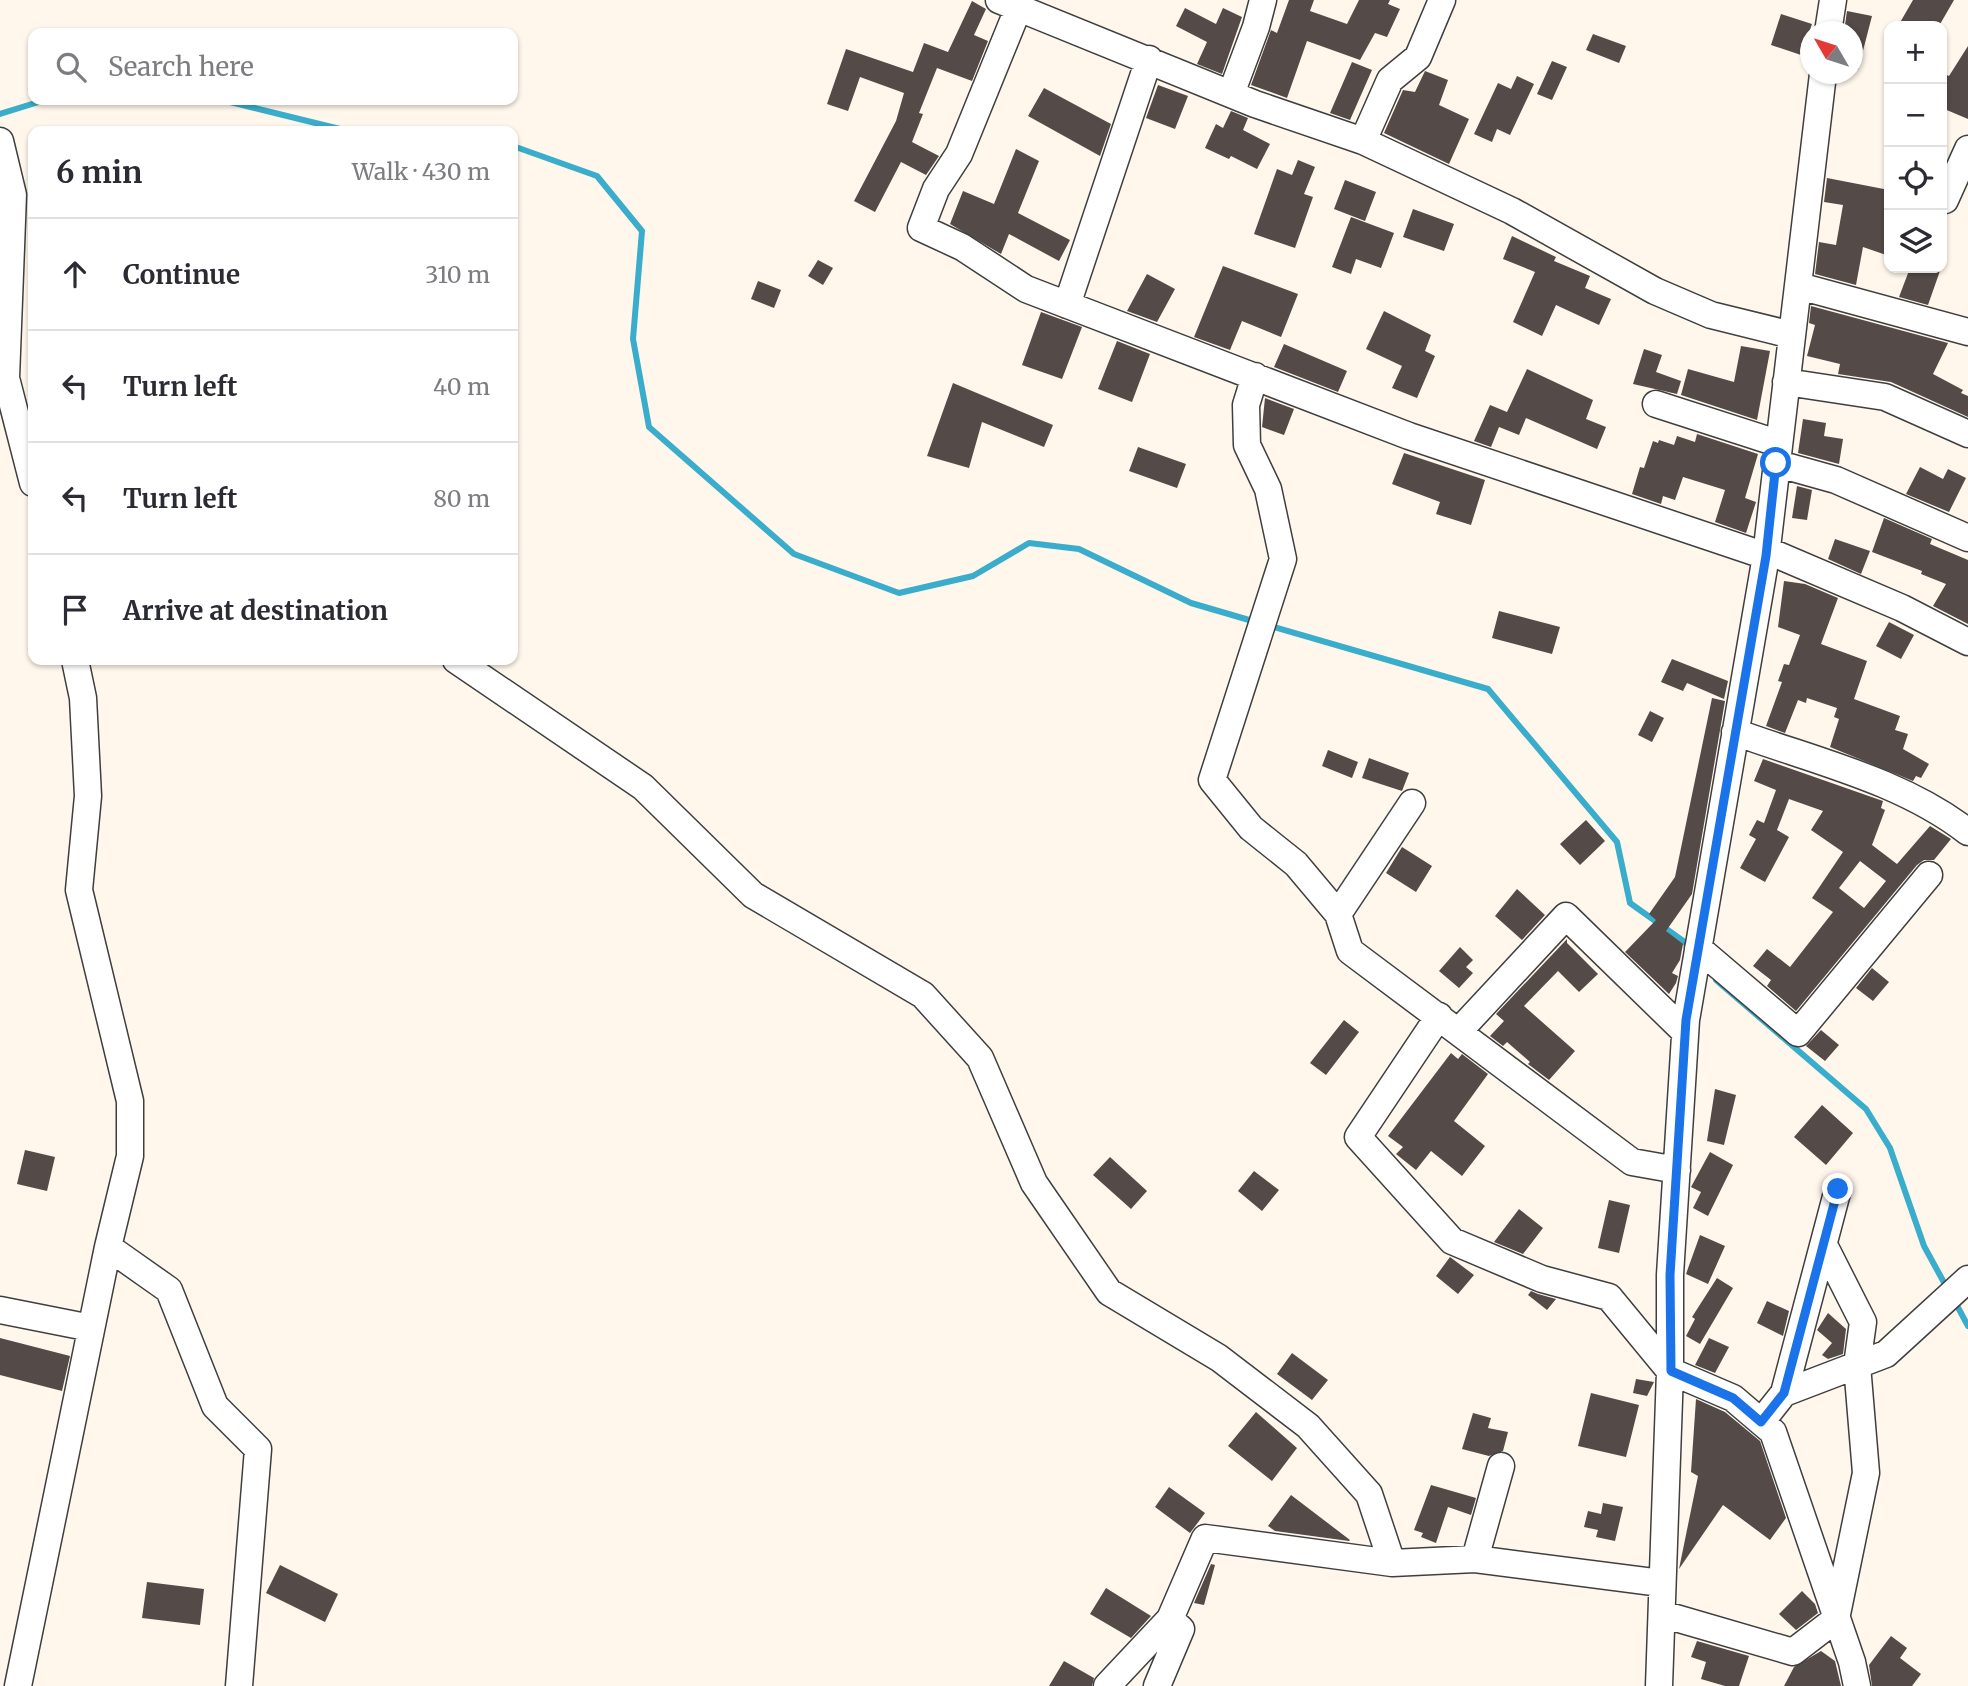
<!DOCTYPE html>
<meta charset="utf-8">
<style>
body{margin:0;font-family:Merriweather,serif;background:#f7f7f7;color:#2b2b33}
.controls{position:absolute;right:21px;top:21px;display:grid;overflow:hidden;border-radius:14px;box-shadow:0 2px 5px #0004}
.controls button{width:63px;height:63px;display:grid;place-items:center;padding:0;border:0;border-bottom:2px solid #e1e1e2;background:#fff;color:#2b2b33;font:35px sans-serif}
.compass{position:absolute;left:1800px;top:21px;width:63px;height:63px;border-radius:50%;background:#fff;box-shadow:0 2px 5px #0004;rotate:309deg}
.stop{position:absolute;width:21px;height:21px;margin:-16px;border:5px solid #1a73e8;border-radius:50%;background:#fff}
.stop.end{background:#1a73e8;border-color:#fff;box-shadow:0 2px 7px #0008}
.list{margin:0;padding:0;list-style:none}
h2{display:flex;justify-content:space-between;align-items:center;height:91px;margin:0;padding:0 28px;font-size:30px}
h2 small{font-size:23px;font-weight:400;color:#7c7c81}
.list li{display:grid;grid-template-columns:46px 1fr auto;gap:21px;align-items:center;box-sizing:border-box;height:112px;padding:0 28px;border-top:2px solid #e1e1e2}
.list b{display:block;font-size:26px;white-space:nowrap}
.list em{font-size:23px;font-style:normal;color:#7c7c81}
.icon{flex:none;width:38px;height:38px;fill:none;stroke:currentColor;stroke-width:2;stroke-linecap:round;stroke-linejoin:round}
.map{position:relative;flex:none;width:1968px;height:1686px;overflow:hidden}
.search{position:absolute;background:#fff;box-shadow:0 2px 5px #0004;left:28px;top:28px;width:490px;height:77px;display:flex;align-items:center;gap:18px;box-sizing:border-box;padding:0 24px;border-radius:14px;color:#7c7c81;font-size:26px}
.panel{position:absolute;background:#fff;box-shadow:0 2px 5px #0004;left:28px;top:126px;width:490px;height:539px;border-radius:14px}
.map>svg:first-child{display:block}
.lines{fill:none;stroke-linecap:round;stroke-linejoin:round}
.stream{stroke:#39adcb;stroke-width:6}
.building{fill:#544b48;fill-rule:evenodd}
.minor-casing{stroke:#3f3f3f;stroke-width:29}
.minor{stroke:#fff;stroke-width:26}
.route{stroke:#1a73e8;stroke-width:9}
</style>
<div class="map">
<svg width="1968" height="1686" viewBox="0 0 1968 1686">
<rect width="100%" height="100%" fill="#fff7eb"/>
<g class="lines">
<path class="stream" d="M222,100L348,131
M0,114L45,100
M513,146L597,176L642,231L633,339L649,427L794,554L899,593L973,576L1029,543L1079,549L1191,603L1256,622
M1267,625L1488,689L1617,842L1630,903L1686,943
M1716,980L1866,1109L1890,1148L1924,1246L1947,1288
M1954,1300L1968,1326"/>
</g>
<path class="building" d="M1289,0H1314L1310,11L1347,24L1359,0H1390L1388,4L1400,9L1387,37L1375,33L1360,60L1307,41L1287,98L1251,85L1271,30L1277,33Z
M1913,0H1954L1939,26H1898Z
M972,1L986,9L974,35L988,41L972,81L937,68L919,113L923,114L912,142L939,156L926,175L901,162L875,212L854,201L896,121L904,93L860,77L848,111L827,104L846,49L913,72L924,43L948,52Z
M1185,8L1216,24L1223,8L1242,17L1222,74L1197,64L1207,42L1176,26Z
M1847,11L1872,16L1858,70L1852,69V32H1844Z
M1781,14L1812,24L1801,55L1771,45Z
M1593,34L1626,46L1619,63L1586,50Z
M1968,46V119L1942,108V73L1949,76Z
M1552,61L1567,67L1552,100L1537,94Z
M1352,62L1372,70L1350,120L1330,113Z
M1425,71L1448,80L1439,105L1469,119L1449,164L1384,133L1403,90L1415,92Z
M1517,76L1534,84L1510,135L1497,129L1492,142L1474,134L1498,83L1511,89Z
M1158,85L1188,96L1175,129L1146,118Z
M1044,88L1111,124L1100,156L1028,116Z
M1231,111L1248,118L1243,130L1270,144L1257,169L1231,156L1229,159L1205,148L1216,124L1223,128Z
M1016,149L1039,161L1018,213L1070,240L1059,261L1009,234L1001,254L950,224L963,191L994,204Z
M1298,160L1315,167L1304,194L1313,197L1295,248L1254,234L1277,169L1292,175Z
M1827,178L1889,190V256L1863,247L1856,285L1815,274L1819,242L1836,245L1843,205L1824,202Z
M1345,180L1376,192L1365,221L1334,209Z
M1413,209L1454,224L1444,251L1403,237Z
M1351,217L1394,233L1381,268L1356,259L1351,274L1332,267Z
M1512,236L1556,257L1554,261L1590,276L1585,288L1611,299L1599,325L1556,305L1542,336L1513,322L1535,272L1503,259Z
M818,260L833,268L823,285L808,276Z
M1223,266L1298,294L1281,337L1242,321L1230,350L1194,337Z
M1910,268H1941L1928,305L1899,297Z
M1147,274L1175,289L1157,322L1127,311Z
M758,281L781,290L774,308L751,299Z
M1811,306L1948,343L1933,374L1963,390L1961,393L1968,396V417L1891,382L1838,374L1840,364L1807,356L1815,325L1809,323Z
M1384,311L1431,335L1425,351L1435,356L1417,398L1392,388L1402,366L1366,349Z
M1041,312L1082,327L1062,379L1022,365Z
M1117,341L1150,354L1132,402L1098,389Z
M1284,344L1347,371L1338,392L1274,367Z
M1741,346L1770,351L1757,420L1681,395L1688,369L1734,382Z
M1644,349L1662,355L1656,372L1681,381L1677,394L1633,384Z
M1527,369L1593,400L1586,419L1606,427L1597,449L1526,418L1519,435L1499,427L1491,447L1474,441L1490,405L1507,412Z
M953,383L1053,425L1044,447L982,422L969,468L927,456Z
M1265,398L1294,409L1284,435L1262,427Z
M1803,419L1826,423L1824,436L1843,439L1839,464L1798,453Z
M1697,434L1758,454L1745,498L1756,502L1746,533L1715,522L1725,490L1683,477L1675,500L1663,496L1661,504L1632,494L1640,467L1644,468L1653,441L1658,443L1659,440L1674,445L1677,436L1695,442Z
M1138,447L1186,464L1177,488L1129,471Z
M1404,453L1485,480L1471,525L1436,514L1440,502L1392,484Z
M1920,467L1943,479L1948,469L1966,478L1949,512L1906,494Z
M1797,486L1812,490L1807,520L1792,518Z
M1884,518L1932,539L1930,544L1968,560V624L1933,606L1946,584L1921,574L1922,571L1872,552Z
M1835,539L1870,551L1861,574L1828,559Z
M1784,581L1805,584L1838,598L1821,644L1867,661L1854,699L1900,716L1895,730L1908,734L1903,749L1929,764L1921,778L1916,776L1913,781L1830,747L1839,719L1834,717L1837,708L1807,698L1806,703L1798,700L1785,733L1766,726L1782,682L1778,681L1784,664L1789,665L1800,635L1778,627Z
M1499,611L1560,627L1552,654L1492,638Z
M1889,622L1914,635L1901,659L1876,646Z
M1672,659L1728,681L1724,699L1687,683L1683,691L1661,682Z
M1712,698L1725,701L1692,894L1666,931L1683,944L1680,960L1672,973L1678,976L1676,983L1669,994L1625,952L1656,920L1649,914L1675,877Z
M1650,711L1664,718L1652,742L1638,735Z
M1328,750L1358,762L1352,778L1322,766Z
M1369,758L1409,773L1402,791L1362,778Z
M1763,759L1883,801L1881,808L1885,810L1872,845L1897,864L1930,826L1951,839L1934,860H1924L1917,865L1796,1011L1767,986L1771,980L1753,966L1767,949L1790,967L1833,912L1812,898L1843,852L1811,830L1823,811L1789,799L1777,830L1789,837L1765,882L1740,868L1756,839L1749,835L1757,820L1764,823L1776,790L1754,781ZM1860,861L1886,881L1864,908L1839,888Z
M1586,820L1605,841L1580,865L1560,844Z
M1402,847L1432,866L1416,892L1386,873Z
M1517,889L1545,915L1522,940L1495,916Z
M1567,939V943L1598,974L1579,992L1558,971L1524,1006L1575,1051L1549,1080L1528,1064L1530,1062L1507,1042L1503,1046L1490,1036L1504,1021L1496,1014Z
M1460,947L1473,960L1466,967L1473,973L1459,988L1439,971Z
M1872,968L1889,982L1873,1001L1856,988Z
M1344,1020L1359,1032L1326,1075L1310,1063Z
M1821,1030L1839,1045L1825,1061L1806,1046Z
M1451,1053L1458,1059L1462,1054L1488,1074L1454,1121L1485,1146L1462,1176L1431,1151L1416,1170L1396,1154L1403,1147L1388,1136Z
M1715,1089L1736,1095L1724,1145L1707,1141Z
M1822,1105L1853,1133L1826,1165L1794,1137Z
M25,1150L55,1157L47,1191L17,1184Z
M1710,1152L1733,1165L1708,1216L1693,1208L1701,1192L1691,1187Z
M1110,1157L1147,1191L1131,1209L1093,1175Z
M1254,1171L1279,1190L1262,1211L1238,1191Z
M1609,1200L1630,1205L1619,1253L1598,1248Z
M1519,1209L1543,1228L1523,1254L1494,1242Z
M1700,1235L1725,1246L1708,1284L1686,1274Z
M1450,1257L1474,1275L1458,1294L1436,1276Z
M1717,1278L1733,1288L1700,1344L1686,1336L1695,1319L1692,1317Z
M1531,1291L1538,1294L1556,1299L1547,1310L1528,1295Z
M1767,1301L1789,1311L1783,1336L1757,1323Z
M1828,1313L1846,1329L1843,1354L1828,1359L1822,1355L1832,1343L1817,1330Z
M0,1338L70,1356L62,1391L0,1375Z
M1709,1338L1729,1347L1715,1373L1695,1365Z
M1292,1353L1328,1380L1312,1400L1277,1374Z
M1636,1379L1654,1382L1647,1396L1633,1393Z
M1591,1393L1639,1405L1626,1457L1578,1446Z
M1696,1399L1725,1412L1760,1441L1786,1518L1770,1540L1723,1505L1679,1569L1698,1476L1691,1472Z
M1256,1412L1297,1448L1272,1481L1228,1446Z
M1473,1413L1491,1418L1488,1428L1508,1432L1503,1451L1489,1456L1462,1449Z
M1431,1485L1476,1498L1471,1515L1448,1507L1436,1543L1421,1537L1423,1533L1414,1530Z
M1169,1487L1205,1513L1190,1533L1155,1507Z
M1291,1495L1350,1540L1349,1541L1275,1531L1268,1526Z
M1603,1503L1623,1507L1615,1541L1596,1537L1598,1530L1584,1527L1588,1511L1601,1514Z
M1211,1564L1215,1565L1204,1605L1194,1603Z
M280,1565L338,1594L325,1622L266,1593Z
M147,1582L204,1589L200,1625L142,1618Z
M1106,1588L1151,1616L1131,1638L1090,1614Z
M1802,1591L1815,1604L1818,1613L1796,1630L1779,1614Z
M1891,1636L1907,1648L1900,1658L1921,1674L1912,1686H1872L1869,1665Z
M1697,1641L1749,1656L1739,1686H1725L1701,1679L1706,1662L1691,1657Z
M1821,1651L1835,1661L1841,1686H1784L1794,1667Z
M1064,1661L1094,1678L1092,1686H1049Z"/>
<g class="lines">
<defs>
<path id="minor" d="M999,0L1255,104L1363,141L1512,211L1655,291L1711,315L1792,335
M1018,9L959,154L936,189L921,228L962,247L1026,289L1409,436L1766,556
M1828,32L1833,0
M1231,94L1256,27L1263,0
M0,141L13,195L6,378L33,483
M1363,141L1390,80L1418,57L1442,0
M1945,200L1968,149
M1799,286L1968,332
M1067,305L1149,59
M1255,376L1246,405L1247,445L1268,489L1283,559L1212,780L1251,828L1296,864L1338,914L1350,951L1632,1162L1677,1170
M1786,382L1885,397L1968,434
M1656,404L1777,443
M1775,463L1836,480L1968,538
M1766,550L1902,608L1968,642
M75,660L83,698L88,796L79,890L130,1101V1156L108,1247L169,1290L215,1406L258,1449L239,1686
M456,660L643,787L753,895L923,995L980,1058L1034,1183L1109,1292L1219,1358L1308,1426L1369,1494L1392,1563L1475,1559L1661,1583
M1735,732C1814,761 1901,780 1968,832
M1338,914L1412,803
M1698,948L1798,1033L1929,875
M1439,1016L1358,1137L1452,1241L1542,1279L1609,1297L1670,1371L1733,1398L1773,1432L1852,1662L1857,1686
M1459,1031L1566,916L1685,1032
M0,1310L91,1328
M1784,1393L1838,1189
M1761,1422L1784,1393L1886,1354L1968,1279
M1475,1559L1501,1466
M1662,1614L1793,1652L1836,1619L1866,1473L1857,1365L1863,1322L1825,1247
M18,1686L108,1247
M1107,1686L1170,1619L1205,1538L1392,1563
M1157,1686L1181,1629L1170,1619
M1659,1686L1670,1371V1275L1686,1020L1766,556L1823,74"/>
</defs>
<use href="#minor" class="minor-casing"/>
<use href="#minor" class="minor"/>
</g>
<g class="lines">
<path class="route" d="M1776,463L1766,556L1686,1020L1670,1275L1671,1371L1733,1398L1761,1422L1784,1393L1838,1189"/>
</g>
</svg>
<div class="controls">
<button>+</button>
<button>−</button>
<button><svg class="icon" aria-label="locate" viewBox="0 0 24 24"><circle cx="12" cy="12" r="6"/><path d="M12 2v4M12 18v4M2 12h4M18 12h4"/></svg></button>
<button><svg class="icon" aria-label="layers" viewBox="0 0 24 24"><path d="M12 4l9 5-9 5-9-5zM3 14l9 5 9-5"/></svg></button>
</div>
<svg class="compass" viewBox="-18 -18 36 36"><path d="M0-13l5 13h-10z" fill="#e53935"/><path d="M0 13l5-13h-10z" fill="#7c7c81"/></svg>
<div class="stop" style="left:1776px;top:463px"></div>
<div class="stop end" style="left:1838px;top:1189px"></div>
<div class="search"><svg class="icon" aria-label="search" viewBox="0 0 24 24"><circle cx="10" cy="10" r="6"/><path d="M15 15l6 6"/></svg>Search here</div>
<section class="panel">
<h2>6 min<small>Walk · 430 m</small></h2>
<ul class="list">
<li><svg class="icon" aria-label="ahead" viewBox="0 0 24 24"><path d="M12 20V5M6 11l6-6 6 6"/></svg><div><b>Continue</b></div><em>310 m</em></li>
<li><svg class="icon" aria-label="left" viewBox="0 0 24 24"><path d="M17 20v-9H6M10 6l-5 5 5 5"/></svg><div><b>Turn left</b></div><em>40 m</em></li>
<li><svg class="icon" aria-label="left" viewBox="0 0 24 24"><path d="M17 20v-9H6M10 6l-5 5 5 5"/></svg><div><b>Turn left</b></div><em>80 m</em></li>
<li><svg class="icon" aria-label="arrive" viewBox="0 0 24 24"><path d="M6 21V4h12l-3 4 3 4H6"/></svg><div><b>Arrive at destination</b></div></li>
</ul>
</section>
</div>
